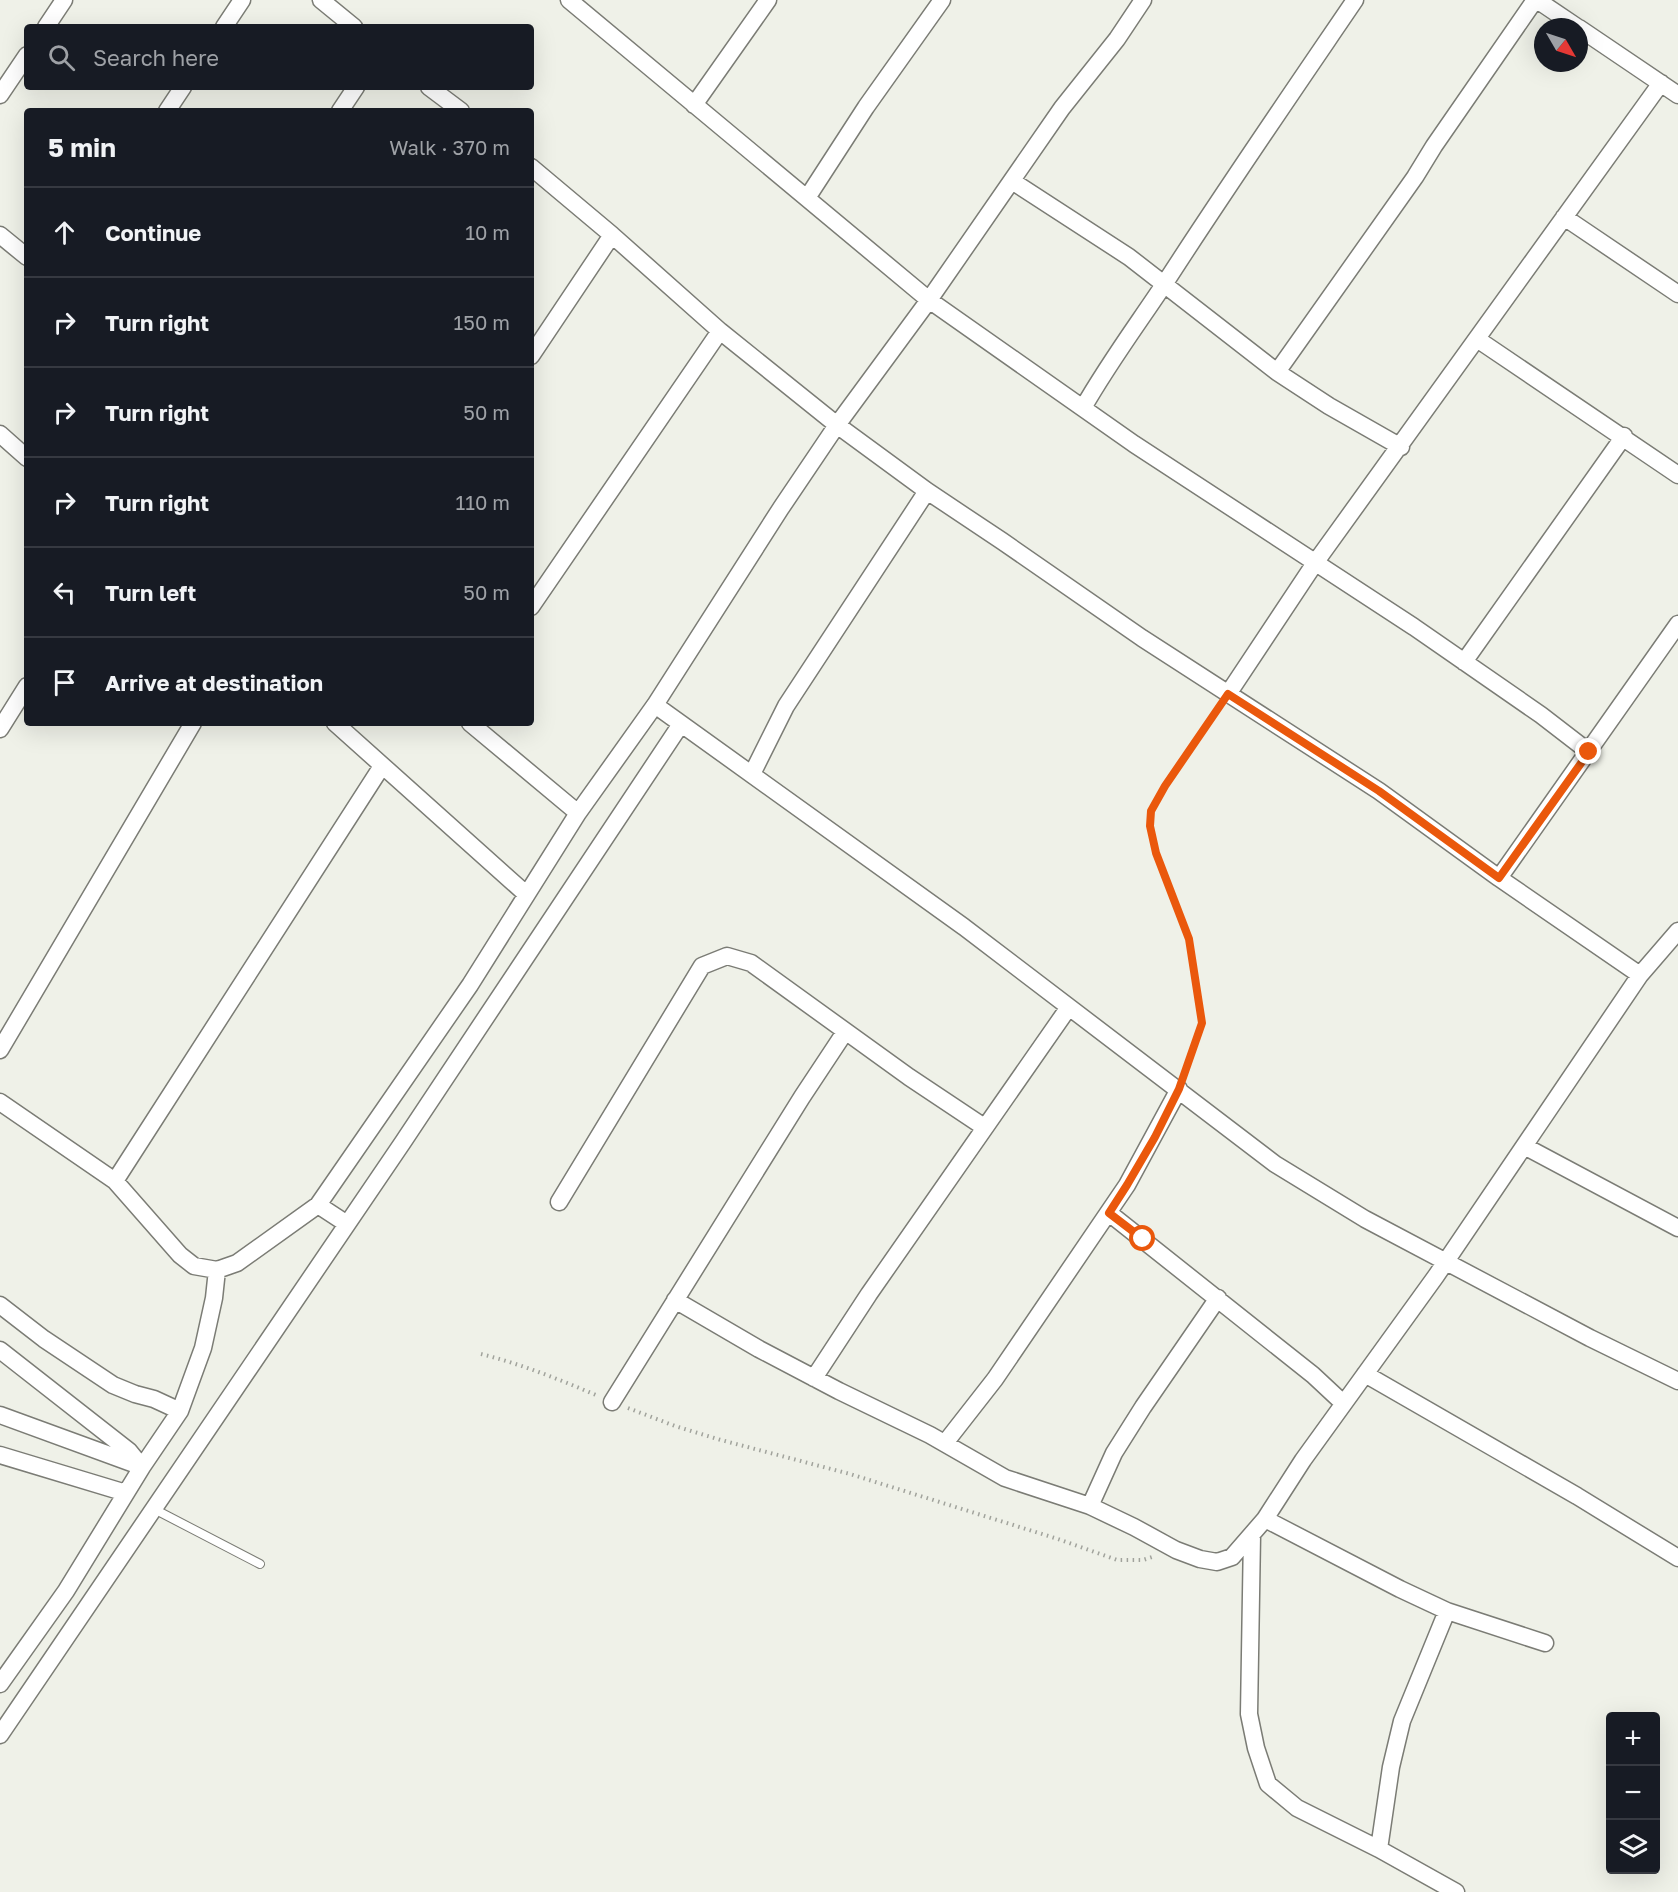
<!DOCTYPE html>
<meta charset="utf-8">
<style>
body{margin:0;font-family:"Golos Text",sans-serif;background:#242831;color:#f1f3f6}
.controls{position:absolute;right:18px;bottom:18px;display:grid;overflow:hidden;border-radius:6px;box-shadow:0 6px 24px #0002}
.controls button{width:54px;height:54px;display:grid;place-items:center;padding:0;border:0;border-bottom:2px solid #363941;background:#171b24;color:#f1f3f6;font:30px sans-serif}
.compass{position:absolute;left:1534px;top:18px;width:54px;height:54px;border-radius:50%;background:#171b24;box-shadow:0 6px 24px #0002;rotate:129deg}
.stop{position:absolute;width:18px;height:18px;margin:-14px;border:4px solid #ea580c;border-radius:50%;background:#fff}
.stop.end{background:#ea580c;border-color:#fff;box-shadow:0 2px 6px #0008}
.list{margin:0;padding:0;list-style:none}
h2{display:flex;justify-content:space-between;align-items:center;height:78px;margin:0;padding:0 24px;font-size:26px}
h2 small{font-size:20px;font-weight:400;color:#9ea1a6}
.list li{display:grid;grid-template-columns:39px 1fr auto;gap:18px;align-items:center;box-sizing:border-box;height:90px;padding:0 24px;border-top:2px solid #363941}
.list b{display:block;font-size:22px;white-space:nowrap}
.list em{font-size:20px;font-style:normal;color:#9ea1a6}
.icon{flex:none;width:33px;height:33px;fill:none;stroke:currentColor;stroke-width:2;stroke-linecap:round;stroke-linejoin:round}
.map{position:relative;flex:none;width:1678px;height:1892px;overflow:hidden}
.search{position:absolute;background:#171b24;box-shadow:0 6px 24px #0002;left:24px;top:24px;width:510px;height:66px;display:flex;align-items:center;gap:15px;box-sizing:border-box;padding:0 21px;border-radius:6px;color:#9ea1a6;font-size:22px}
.panel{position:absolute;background:#171b24;box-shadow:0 6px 24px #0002;left:24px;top:108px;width:510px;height:618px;border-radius:6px}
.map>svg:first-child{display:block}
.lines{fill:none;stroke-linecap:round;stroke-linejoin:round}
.service-casing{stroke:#7b7c75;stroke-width:10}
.minor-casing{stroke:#7b7c75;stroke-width:19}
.path{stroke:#a1a39c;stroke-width:4;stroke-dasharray:1.5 4.5;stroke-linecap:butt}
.service{stroke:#fff;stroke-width:8}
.minor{stroke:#fff;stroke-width:16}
.route{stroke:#ea580c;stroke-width:8}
</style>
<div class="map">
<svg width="1678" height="1892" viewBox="0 0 1678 1892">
<rect width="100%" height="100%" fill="#eff1e8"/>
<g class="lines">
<defs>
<path id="service" d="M154,1509L260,1564"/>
<path id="minor" d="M321,0L354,27
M569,0L929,300L1134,444L1414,627L1541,715L1589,752
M1537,0L1577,27
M46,27L64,0
M224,27L242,0
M1579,28L1678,95
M429,87L461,111
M0,95L27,55
M694,105L768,0
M167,111L183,87
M340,111L356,87
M531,167L612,235L720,331L837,425L927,491L1002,541L1142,638L1379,791L1499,878L1640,975
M1012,181L1129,257L1277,372L1329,406L1401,447
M807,198L866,107L942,0
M1564,217L1678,294
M0,235L27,257
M1477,339L1678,475
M531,356L612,235
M1277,372L1415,177L1434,146L1535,0
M1083,408C1108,364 1137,325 1165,283C1227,187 1291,94 1355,0
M0,434L27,458
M531,607L720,331
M1464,662L1624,436
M1228,694L1315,563L1661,83
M655,705L964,927L1275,1164L1365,1219L1590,1338L1678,1381
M335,723L526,894
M470,723L578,813
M0,729L27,686
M752,774L786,706L927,491
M1499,878L1678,624
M0,1050L193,723
M0,1102L115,1181L180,1255L194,1266L217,1270L237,1263L318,1205L470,985L578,813L655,705L781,508L837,425L929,300L1062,108L1117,39L1143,0
M1524,1146L1678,1228
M115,1181L382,766
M559,1202L702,966L727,956L751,963L909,1077L984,1127
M318,1205L347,1224
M1109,1213L1313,1375L1343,1403
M675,1300L759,1349L839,1391L930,1435L1005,1478L1090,1506L1134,1527L1176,1550L1200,1559L1217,1562L1232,1557L1265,1519L1303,1460L1436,1276L1640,975L1678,931
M0,1305L44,1339L113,1385L135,1394L154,1399L180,1411
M0,1350L129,1451L142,1467
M1365,1374L1577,1496L1678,1558
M814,1378L869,1294L1069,1007
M612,1402L802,1097L845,1032
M0,1415L137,1465
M945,1443L995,1379L1127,1185L1179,1089
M0,1455L126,1493
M1090,1506L1114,1453L1143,1407L1218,1298
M1265,1519L1400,1589L1447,1611L1545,1643
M1252,1535L1249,1714L1256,1748L1268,1784L1297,1808L1379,1849L1456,1892
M0,1684L66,1591L142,1467L180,1411L203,1348L214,1298L217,1270
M0,1735L403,1142L681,724
M1379,1849L1391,1767L1402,1721L1447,1611"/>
</defs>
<use href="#service" class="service-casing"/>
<use href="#minor" class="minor-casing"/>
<path class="path" d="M1184,1073L1202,1023L1198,987L1189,939L1156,853L1150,826L1151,811L1165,786L1219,707
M481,1354C521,1364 558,1379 596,1395
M628,1408L675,1426L721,1440L850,1474L1058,1539L1117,1560H1143L1152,1557"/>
<use href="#service" class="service"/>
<use href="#minor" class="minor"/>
</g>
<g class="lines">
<path class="route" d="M1143,1239L1109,1213L1127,1185L1155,1137L1179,1089L1202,1023L1189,939L1156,853L1150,826L1151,811L1165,786L1228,694L1379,791L1499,878L1589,752"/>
</g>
</svg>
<div class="controls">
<button>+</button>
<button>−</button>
<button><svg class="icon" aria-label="layers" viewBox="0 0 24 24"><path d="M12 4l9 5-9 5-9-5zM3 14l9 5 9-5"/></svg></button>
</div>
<svg class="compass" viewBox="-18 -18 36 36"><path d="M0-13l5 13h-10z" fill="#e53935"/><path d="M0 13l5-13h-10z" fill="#9ea1a6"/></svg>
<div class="stop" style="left:1143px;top:1239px"></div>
<div class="stop end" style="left:1589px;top:752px"></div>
<div class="search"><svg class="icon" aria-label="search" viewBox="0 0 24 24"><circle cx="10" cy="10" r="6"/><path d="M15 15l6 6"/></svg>Search here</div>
<section class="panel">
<h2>5 min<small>Walk · 370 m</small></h2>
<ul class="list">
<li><svg class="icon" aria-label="ahead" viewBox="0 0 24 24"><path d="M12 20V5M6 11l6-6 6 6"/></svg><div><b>Continue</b></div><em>10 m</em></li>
<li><svg class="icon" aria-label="right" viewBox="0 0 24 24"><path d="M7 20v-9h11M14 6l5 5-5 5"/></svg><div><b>Turn right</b></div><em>150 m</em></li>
<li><svg class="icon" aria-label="right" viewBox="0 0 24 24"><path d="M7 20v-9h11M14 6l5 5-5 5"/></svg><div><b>Turn right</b></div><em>50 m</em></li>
<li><svg class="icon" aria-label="right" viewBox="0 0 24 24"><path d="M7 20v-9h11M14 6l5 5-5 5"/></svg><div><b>Turn right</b></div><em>110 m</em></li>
<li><svg class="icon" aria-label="left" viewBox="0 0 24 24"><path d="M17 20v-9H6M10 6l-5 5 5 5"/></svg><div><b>Turn left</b></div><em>50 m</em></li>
<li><svg class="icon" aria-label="arrive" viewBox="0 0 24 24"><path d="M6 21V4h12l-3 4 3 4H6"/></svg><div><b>Arrive at destination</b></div></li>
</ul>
</section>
</div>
